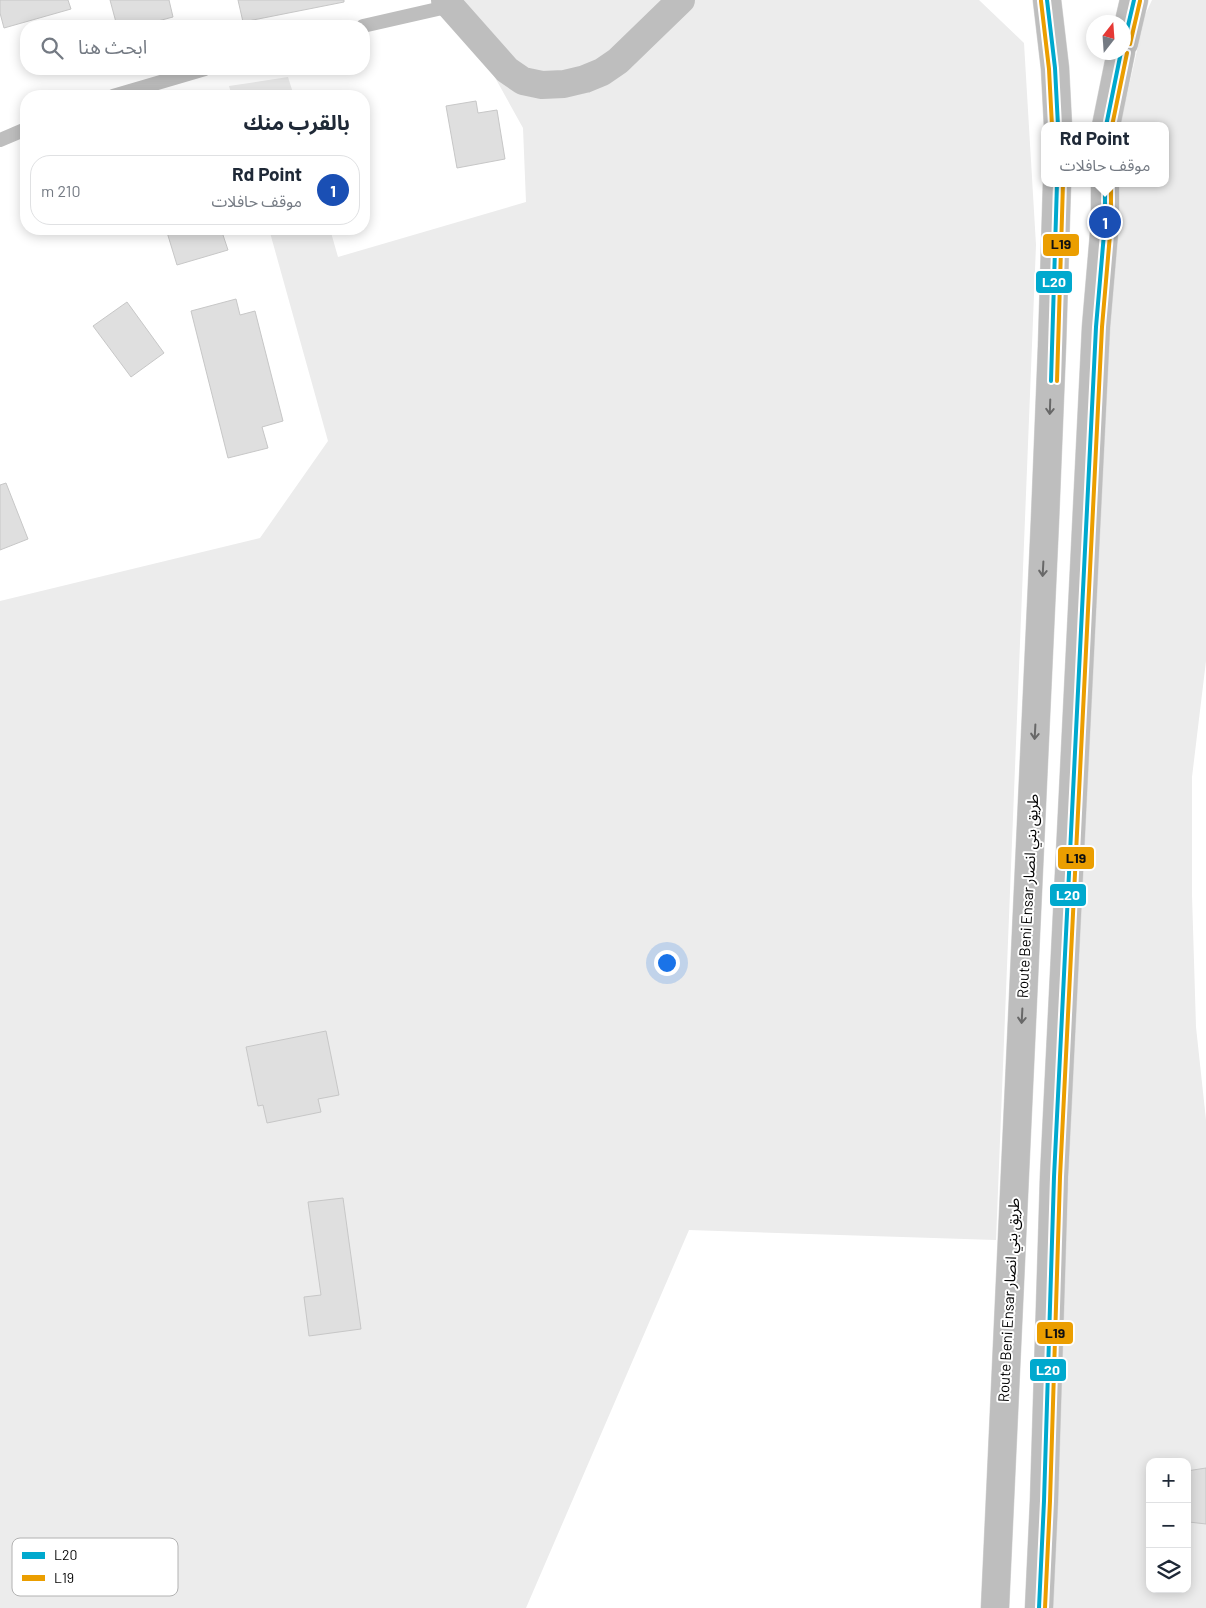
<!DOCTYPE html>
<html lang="ar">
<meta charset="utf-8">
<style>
body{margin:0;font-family:Barlow,"Noto Sans Arabic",sans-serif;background:#f2f2f3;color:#1f2937;direction:rtl}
.controls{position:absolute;right:15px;bottom:15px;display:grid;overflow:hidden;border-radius:10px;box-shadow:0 2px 12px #0003}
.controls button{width:45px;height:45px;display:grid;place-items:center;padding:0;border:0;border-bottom:1px solid #e0e1e3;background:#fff;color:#1f2937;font:25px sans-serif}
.compass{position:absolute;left:1086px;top:15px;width:45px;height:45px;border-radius:50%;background:#fff;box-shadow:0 2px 12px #0003;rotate:17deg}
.you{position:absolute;left:666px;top:962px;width:18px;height:18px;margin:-12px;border:4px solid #fff;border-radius:50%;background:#1a73e8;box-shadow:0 0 0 8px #1a73e833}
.badge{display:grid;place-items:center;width:32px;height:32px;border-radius:50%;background:#595959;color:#fff;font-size:16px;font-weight:700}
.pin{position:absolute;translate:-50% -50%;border:2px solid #fff;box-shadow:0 1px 5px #0006}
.popup{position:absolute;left:1041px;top:122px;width:128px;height:65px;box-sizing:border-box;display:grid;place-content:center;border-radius:10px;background:#fff;filter:drop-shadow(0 1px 4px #0005);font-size:16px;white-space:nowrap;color:#747a83}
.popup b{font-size:19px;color:#1f2937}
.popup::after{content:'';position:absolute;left:50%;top:100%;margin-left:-10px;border:10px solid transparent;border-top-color:#fff}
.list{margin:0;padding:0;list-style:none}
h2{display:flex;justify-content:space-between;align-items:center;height:65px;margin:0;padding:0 20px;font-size:21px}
h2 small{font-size:16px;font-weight:400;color:#747a83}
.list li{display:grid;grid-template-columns:32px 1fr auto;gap:15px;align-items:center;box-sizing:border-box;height:70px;margin:0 10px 10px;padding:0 10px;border:1px solid #e0e1e3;border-radius:20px}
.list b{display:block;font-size:19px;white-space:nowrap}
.list p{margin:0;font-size:16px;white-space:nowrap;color:#747a83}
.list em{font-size:16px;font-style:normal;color:#747a83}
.icon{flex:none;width:28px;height:28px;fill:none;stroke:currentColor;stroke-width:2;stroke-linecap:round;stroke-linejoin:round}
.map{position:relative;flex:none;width:1206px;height:1608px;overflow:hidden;direction:ltr}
.search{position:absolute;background:#fff;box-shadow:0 2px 12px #0003;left:20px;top:20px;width:350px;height:55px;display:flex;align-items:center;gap:12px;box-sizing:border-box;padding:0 18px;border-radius:20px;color:#747a83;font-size:19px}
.panel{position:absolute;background:#fff;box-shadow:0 2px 12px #0003;left:20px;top:90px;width:350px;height:145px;border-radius:20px;direction:rtl}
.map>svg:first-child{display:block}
.green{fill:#ececec;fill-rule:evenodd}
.building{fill:#dfdfdf;stroke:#c7c7c7}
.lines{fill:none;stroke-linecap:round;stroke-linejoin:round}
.trunk-casing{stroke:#dbdbdb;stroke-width:29}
.service{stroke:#bebebe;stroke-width:14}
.minor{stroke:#bebebe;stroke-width:28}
.trunk{stroke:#bebebe;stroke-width:28}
.bus-1-casing{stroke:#fff;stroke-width:8}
.bus-2-casing{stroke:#fff;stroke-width:8}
.bus-1{stroke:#00a9ce;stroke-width:4}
.bus-2{stroke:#eb9e00;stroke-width:4}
.oneway{stroke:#686868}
.labels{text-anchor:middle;stroke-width:4;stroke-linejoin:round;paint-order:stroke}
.street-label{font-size:15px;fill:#000;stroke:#fff}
.key{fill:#fff;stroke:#b2b2b2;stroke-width:1}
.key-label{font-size:14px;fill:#000}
.line-badge{stroke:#fff;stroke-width:2}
.badge-label{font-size:14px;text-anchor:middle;font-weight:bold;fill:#fff}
.pale-badge-label{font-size:14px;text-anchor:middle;font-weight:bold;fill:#111}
</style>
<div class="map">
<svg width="1206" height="1608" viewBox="0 0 1206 1608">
<rect width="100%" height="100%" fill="#fff"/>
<path class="green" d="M452,0H979L1024,43L1036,245L996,1240L689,1230L526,1608H0V601L260,538L328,441L269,229H330L338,257L526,202L523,128Z
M1152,0H1206V661L1192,777V895L1196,1027L1206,1120V1608H1052L1105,222L1110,183H1165V126H1120L1145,15ZM1150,1462H1187V1589H1150Z
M288,77L294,96H232L229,86Z"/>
<path class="building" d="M0,0H68L71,9L4,28L0,13Z
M110,0H169L173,17L139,26H117Z
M238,0H344V2L243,22Z
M176,22L177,26H157Z
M476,101L478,113L497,110L505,159L457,168L446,106Z
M166,229H221L228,250L177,265Z
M236,299L240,315L255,311L283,421L262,427L268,448L228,458L191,311Z
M127,302L164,353L131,377L93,326Z
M6,483L28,539L0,550V485Z
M326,1031L339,1095L318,1099L321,1112L267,1123L263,1105L258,1106L246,1047Z
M343,1198L361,1329L309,1336L304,1297L321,1295L308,1202Z
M1206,1468V1524L1189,1522L1187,1512V1471Z"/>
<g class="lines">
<defs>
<path id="trunk" d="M1047,0L1055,68L1058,126
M1124,43L1134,0
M1106,126L1121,52
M995,1608L1045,520L1052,346L1057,183
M1039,1608L1044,1501L1054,1177L1096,327L1105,222V183"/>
</defs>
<use href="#trunk" class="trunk-casing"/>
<path class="service" d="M363,26L451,6
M113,96L205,69
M0,140L26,129"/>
<path class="minor" d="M445,0L507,70L523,81L542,85L564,84L585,79L602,72L618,61L681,0"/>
<use href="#trunk" class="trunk"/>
<defs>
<path id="bus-1" d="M1047,0L1055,68L1058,126
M1124,43L1134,0
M1106,126L1121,52
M1051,381L1057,183
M1039,1608L1044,1501L1054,1177L1096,327L1105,222V183"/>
<path id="bus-2" d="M1041,1L1049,69L1052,126
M1130,44L1140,1
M1112,126L1127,53
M1057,381L1063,183
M1045,1608L1050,1501L1060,1177L1102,327L1111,223V183"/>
</defs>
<use href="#bus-1" class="bus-1-casing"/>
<use href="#bus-2" class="bus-2-casing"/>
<use href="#bus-1" class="bus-1"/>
<use href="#bus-2" class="bus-2"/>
</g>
<defs><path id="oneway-shaft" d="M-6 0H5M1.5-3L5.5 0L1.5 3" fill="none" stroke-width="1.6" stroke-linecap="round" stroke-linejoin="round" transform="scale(1.25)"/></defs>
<g class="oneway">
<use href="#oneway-shaft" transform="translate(1050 407) rotate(92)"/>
<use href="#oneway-shaft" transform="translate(1043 569) rotate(93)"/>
<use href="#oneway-shaft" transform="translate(1035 732) rotate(93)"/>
<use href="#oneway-shaft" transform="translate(1022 1016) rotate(93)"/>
</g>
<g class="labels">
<g class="street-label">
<text transform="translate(1028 896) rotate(-87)" y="5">Route Beni Ensar طريق بني انصار</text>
<text transform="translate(1009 1300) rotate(-87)" y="5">Route Beni Ensar طريق بني انصار</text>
</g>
</g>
<rect x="12" y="1538" width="166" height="58" rx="8" class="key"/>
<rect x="22" y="1552" width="23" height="7" fill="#00a9ce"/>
<rect x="22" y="1575" width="23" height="6" fill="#eb9e00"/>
<g class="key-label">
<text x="54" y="1560">L20</text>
<text x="54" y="1583">L19</text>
</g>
<g class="line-badge">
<rect x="1042" y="233" width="38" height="24" rx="5" fill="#eb9e00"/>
<rect x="1035" y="270" width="38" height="24" rx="5" fill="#00a9ce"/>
<rect x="1057" y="846" width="38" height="24" rx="5" fill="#eb9e00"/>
<rect x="1049" y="883" width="38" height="24" rx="5" fill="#00a9ce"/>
<rect x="1036" y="1321" width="38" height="24" rx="5" fill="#eb9e00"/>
<rect x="1029" y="1358" width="38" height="24" rx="5" fill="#00a9ce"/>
</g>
<g class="badge-label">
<text x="1054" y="287">L20</text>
<text x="1068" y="900">L20</text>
<text x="1048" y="1375">L20</text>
</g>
<g class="pale-badge-label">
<text x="1061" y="249">L19</text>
<text x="1076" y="863">L19</text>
<text x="1055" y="1338">L19</text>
</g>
</svg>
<div class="controls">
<button>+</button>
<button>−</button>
<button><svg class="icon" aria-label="layers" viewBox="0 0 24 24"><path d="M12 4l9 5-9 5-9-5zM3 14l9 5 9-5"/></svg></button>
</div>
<svg class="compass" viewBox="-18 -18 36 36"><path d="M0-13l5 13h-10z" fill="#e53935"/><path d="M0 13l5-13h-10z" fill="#747a83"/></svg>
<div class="you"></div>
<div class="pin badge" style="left:1105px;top:222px;background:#1a4fb4">1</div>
<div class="popup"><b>Rd Point</b>موقف حافلات</div>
<div class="search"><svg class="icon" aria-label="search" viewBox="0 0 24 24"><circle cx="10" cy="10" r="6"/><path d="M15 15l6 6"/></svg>ابحث هنا</div>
<section class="panel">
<h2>بالقرب منك<small></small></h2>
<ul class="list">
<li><span class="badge" style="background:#1a4fb4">1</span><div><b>Rd Point</b><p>موقف حافلات</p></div><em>210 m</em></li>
</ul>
</section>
</div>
